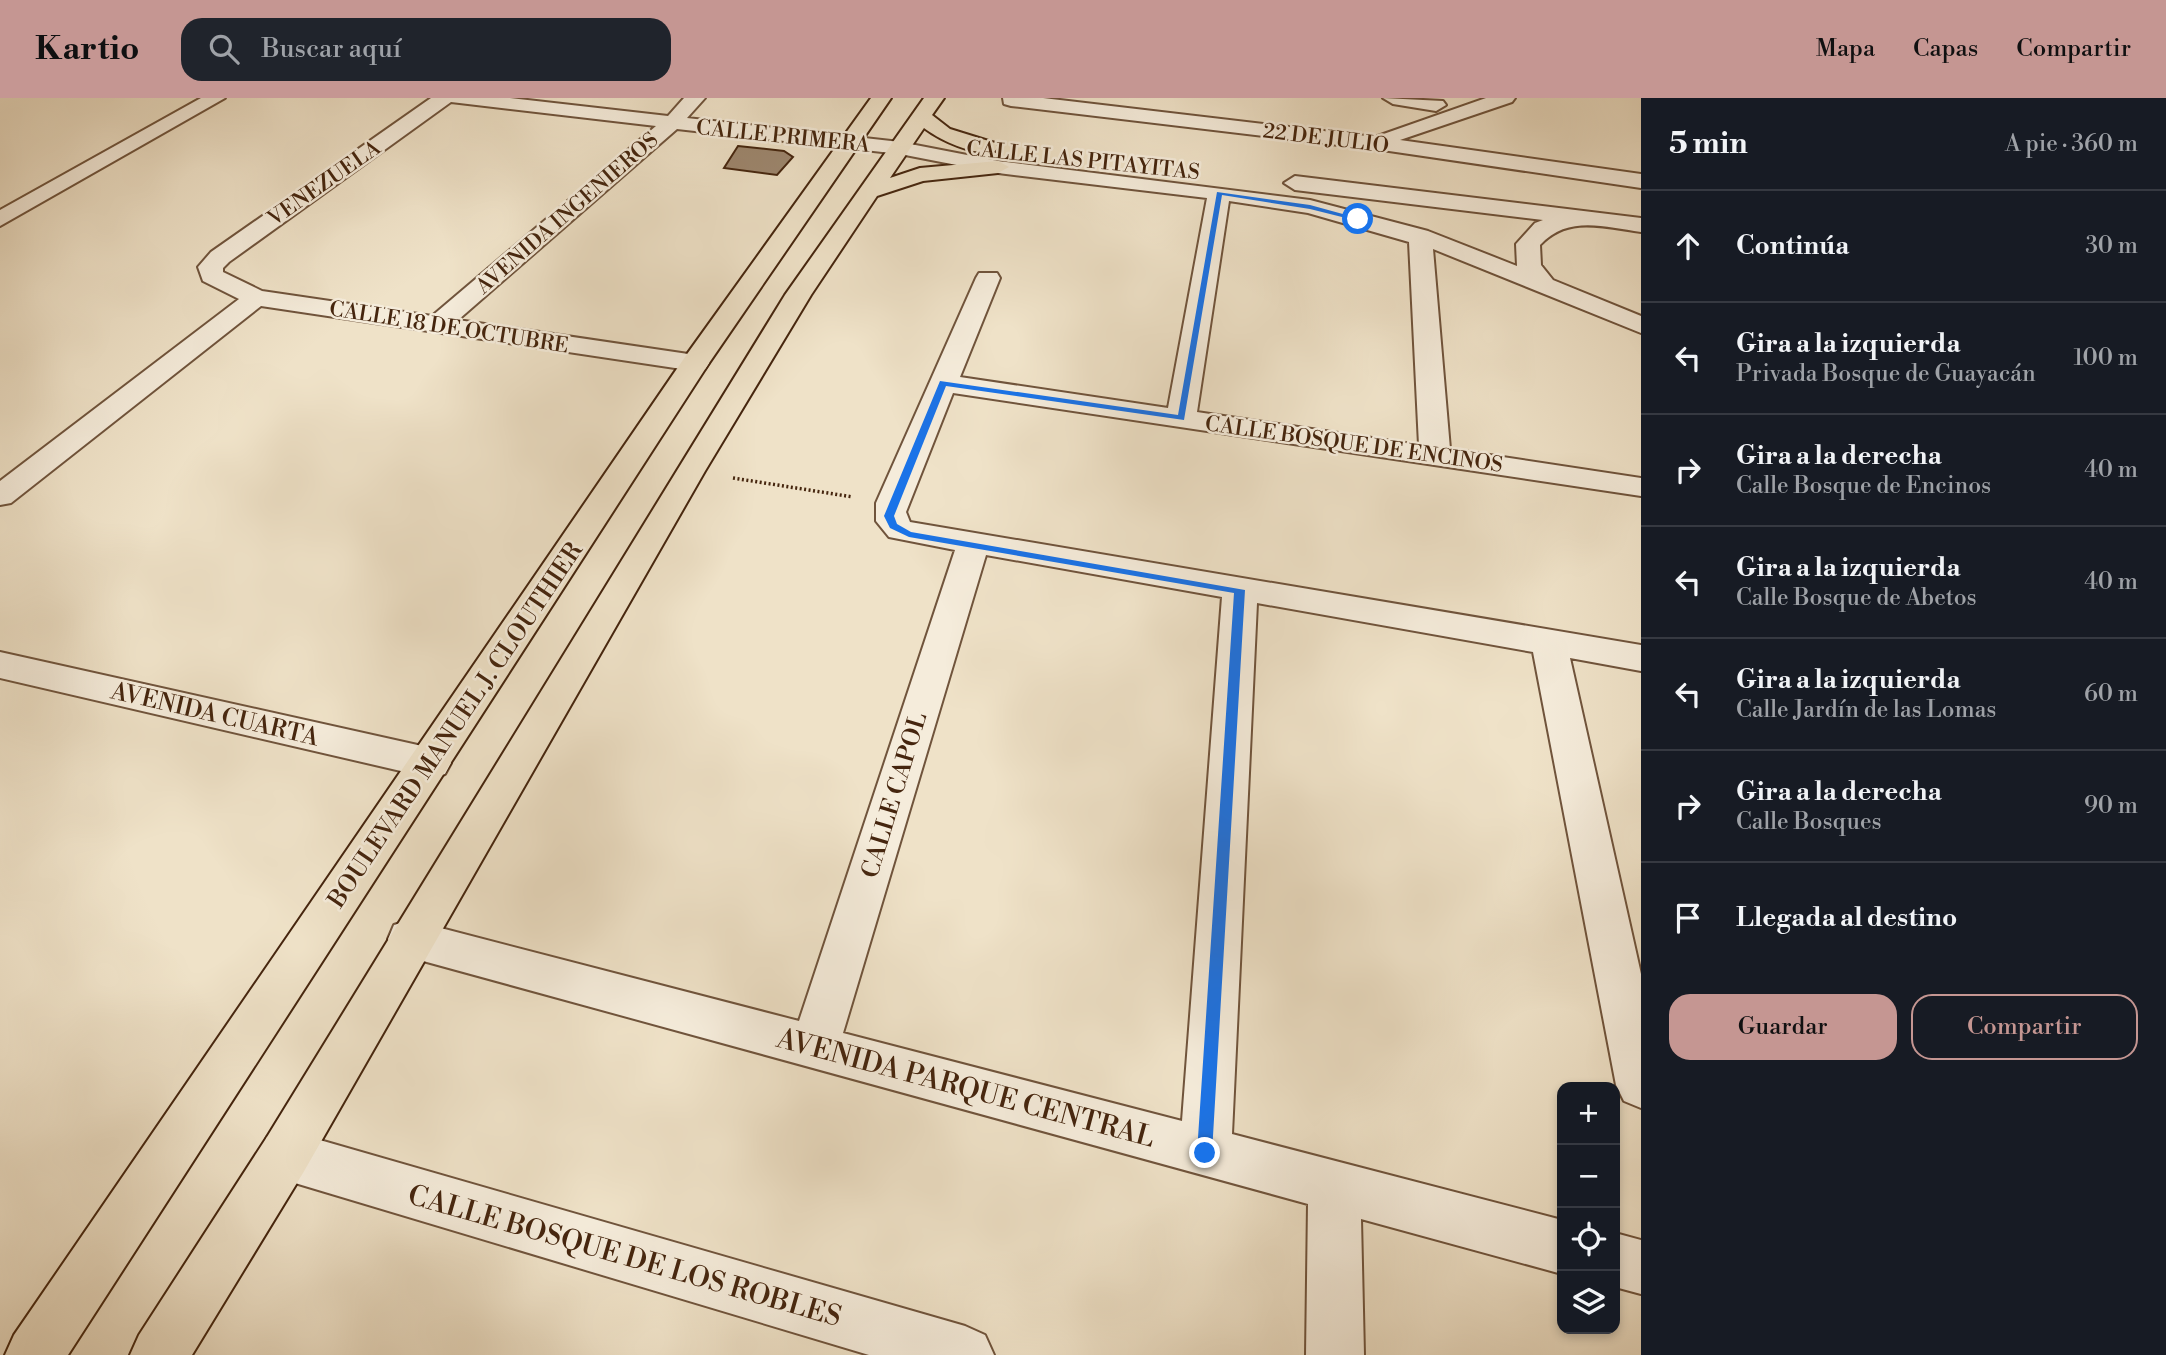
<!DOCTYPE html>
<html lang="es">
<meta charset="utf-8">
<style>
body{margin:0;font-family:"Libre Bodoni",serif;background:#20242c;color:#f1f3f6}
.controls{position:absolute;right:21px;bottom:21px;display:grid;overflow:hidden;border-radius:14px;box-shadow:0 4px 10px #0003}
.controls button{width:63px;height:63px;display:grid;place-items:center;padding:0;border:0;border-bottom:2px solid #363941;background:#171b24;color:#f1f3f6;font:35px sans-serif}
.stop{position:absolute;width:21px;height:21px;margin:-16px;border:5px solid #1a73e8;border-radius:50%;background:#fff}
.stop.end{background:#1a73e8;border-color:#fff;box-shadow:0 2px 7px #0008}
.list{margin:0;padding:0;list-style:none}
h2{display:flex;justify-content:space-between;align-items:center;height:91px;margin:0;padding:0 28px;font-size:30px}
h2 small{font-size:23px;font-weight:400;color:#9ea1a6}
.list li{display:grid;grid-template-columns:46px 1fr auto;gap:21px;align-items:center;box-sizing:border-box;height:112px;padding:0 28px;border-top:2px solid #363941}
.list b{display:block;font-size:26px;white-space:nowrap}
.list p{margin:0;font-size:23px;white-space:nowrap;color:#9ea1a6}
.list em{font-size:23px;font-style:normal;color:#9ea1a6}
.actions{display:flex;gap:14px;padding:21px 28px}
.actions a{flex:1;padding:16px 0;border:2px solid #c59692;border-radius:21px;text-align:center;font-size:24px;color:#c59692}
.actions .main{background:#c59692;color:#111}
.icon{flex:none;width:38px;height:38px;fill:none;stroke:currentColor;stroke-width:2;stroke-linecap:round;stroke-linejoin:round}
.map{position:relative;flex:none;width:1641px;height:1257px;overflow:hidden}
header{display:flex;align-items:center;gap:42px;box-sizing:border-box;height:98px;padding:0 35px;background:#c59692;color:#111}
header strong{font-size:33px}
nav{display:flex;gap:38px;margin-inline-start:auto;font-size:24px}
.search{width:490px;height:63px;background:#20242c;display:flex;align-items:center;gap:18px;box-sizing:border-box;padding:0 24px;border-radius:21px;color:#9ea1a6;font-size:26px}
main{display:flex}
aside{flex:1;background:#171b24}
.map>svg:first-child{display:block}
.building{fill:#9d876f;stroke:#45250e;stroke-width:2}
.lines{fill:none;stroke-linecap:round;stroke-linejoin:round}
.minor-casing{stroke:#70543c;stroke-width:4}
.major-casing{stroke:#45250e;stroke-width:4}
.path{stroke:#45250e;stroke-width:3.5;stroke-dasharray:2 2.5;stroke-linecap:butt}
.minor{fill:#f5ecdb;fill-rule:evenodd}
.major{fill:#efe2c8;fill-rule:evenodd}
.route{fill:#1a73e8}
.labels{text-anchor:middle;stroke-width:5;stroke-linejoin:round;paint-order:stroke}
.far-street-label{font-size:21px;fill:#45250e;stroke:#f5ecdb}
.street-label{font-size:24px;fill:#45250e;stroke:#f5ecdb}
.near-street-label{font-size:28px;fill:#45250e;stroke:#f5ecdb}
</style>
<header>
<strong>Kartio</strong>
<div class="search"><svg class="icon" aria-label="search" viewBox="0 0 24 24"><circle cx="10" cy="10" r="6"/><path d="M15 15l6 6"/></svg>Buscar aquí</div>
<nav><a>Mapa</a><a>Capas</a><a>Compartir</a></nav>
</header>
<main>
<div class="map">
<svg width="1641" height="1257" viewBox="0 0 1641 1257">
<rect width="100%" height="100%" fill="#efe2c8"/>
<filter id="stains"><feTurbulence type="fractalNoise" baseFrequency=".00286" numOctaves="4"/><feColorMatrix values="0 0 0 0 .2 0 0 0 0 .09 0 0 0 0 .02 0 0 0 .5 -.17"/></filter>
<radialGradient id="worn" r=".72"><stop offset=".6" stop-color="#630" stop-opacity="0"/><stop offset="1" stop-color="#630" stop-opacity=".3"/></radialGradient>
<path class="building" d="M738,48L784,53L793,59L777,77L724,70Z"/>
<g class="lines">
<defs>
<path id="minor" d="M201,0H225L0,128V112Z
M431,0H510L668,18L684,0H705L687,20L900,44L998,63L1310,102L1428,133L1517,168L1516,146L1535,125L1543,122L1295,92L1284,85L1295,78L1641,120V134C1604,129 1568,117 1540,147L1541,167L1553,182L1641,218V235L1433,151L1450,351L1641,380V398L953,295L906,414L910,424L1641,547V573L1570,560L1641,876V1010L1624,1003L1616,987L1533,554L1257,505L1232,1036L1562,1122V1176L1361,1121L1364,1257H1306L1308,1106L394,855L388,841L394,827L410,822L799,923L955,452L889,439L876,423V405L976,180L979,175H997L1000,180L960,279L1168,310L1207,100L998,75L900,56L677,31L458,222L695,257L705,259L709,265L705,271L695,273L261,208L11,405L0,407V383L239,201L203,183L198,169L211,154ZM451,4L656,28L432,218L262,193L223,174V170L229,164ZM1229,103L1308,115L1409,144L1419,347L1197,314ZM986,457L1222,499L1182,1023L843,935Z
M1003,0H1043L1375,39L1486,0H1515L1512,4L1400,42L1641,76V90L1389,53L1011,8L1004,6Z
M1383,0L1443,3L1446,7L1436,13L1393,6Z
M0,554L431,650L445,654L451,665L445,676L431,680L0,580Z
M285,1032L965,1228L985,1237L994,1257H869L285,1082L267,1075L259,1057L267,1039Z
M1615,1135L1641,1142V1196L1615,1189Z"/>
<path id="major" d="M871,0H891L709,265L68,1257H5L14,1237L685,259Z
M924,0H944L932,17L950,31L995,45L998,49L995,53C975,59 940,42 924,30L890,80L920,70L998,63L1009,69L998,75L923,83L877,98L811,197L705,373L303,1075L192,1257H130L139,1237L267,1039L785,197Z"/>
</defs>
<use href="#minor" class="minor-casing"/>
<use href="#major" class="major-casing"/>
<path class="path" d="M733,380L853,399"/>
<use href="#minor" class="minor"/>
<use href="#major" class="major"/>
</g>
<path class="route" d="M1217,94L1310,107L1361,121L1358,123L1310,111L1222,97L1184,322L946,288L894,418L897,426L911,434L1245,492L1212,1055L1205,1062L1197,1055L1234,495L909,439L890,430L884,418L940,283L1178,317Z"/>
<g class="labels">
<g class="far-street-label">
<text transform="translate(783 38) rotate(6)" y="7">CALLE PRIMERA</text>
<text transform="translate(1326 40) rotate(7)" y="7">22 DE JULIO</text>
<text transform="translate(1083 62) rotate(6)" y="7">CALLE LAS PITAYITAS</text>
<text transform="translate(324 85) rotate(-35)" y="7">VENEZUELA</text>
<text transform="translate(567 115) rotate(-41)" y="7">AVENIDA INGENIEROS</text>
<text transform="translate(449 229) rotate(9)" y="7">CALLE 18 DE OCTUBRE</text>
<text transform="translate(1354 346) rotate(8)" y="7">CALLE BOSQUE DE ENCINOS</text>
</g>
<g class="street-label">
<text transform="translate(215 616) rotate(13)" y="8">AVENIDA CUARTA</text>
<text transform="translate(455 627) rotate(-56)" y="8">BOULEVARD MANUEL J. CLOUTHIER</text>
<text transform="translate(894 697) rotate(-73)" y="8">CALLE CAPOL</text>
</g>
<g class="near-street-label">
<text transform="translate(966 989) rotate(15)" y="10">AVENIDA PARQUE CENTRAL</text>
<text transform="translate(625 1157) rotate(16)" y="10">CALLE BOSQUE DE LOS ROBLES</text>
</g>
</g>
<rect width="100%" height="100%" filter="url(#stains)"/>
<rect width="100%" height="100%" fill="url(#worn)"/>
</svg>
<div class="controls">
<button>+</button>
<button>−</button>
<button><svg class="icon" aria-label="locate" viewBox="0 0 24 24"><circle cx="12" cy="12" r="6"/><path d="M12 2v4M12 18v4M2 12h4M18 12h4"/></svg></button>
<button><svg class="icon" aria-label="layers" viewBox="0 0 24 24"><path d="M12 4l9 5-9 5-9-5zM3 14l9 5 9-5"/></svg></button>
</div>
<div class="stop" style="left:1358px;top:121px"></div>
<div class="stop end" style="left:1205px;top:1055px"></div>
</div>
<aside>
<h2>5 min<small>A pie · 360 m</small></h2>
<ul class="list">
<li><svg class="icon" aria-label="ahead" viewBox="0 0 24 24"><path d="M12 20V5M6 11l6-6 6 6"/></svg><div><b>Continúa</b></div><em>30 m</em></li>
<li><svg class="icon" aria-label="left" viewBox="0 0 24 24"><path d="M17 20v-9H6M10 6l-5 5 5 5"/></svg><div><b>Gira a la izquierda</b><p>Privada Bosque de Guayacán</p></div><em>100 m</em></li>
<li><svg class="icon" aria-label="right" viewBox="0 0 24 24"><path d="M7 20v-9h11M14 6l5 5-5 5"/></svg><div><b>Gira a la derecha</b><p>Calle Bosque de Encinos</p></div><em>40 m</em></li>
<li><svg class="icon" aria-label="left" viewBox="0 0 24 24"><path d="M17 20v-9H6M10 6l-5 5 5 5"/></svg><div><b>Gira a la izquierda</b><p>Calle Bosque de Abetos</p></div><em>40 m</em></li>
<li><svg class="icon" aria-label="left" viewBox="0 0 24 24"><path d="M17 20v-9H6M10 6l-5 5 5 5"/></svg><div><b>Gira a la izquierda</b><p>Calle Jardín de las Lomas</p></div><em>60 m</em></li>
<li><svg class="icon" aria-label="right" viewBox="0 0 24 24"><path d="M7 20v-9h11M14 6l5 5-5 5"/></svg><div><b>Gira a la derecha</b><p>Calle Bosques</p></div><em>90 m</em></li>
<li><svg class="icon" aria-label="arrive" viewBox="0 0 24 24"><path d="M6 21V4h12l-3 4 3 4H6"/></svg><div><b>Llegada al destino</b></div></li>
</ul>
<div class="actions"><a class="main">Guardar</a><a>Compartir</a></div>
</aside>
</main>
